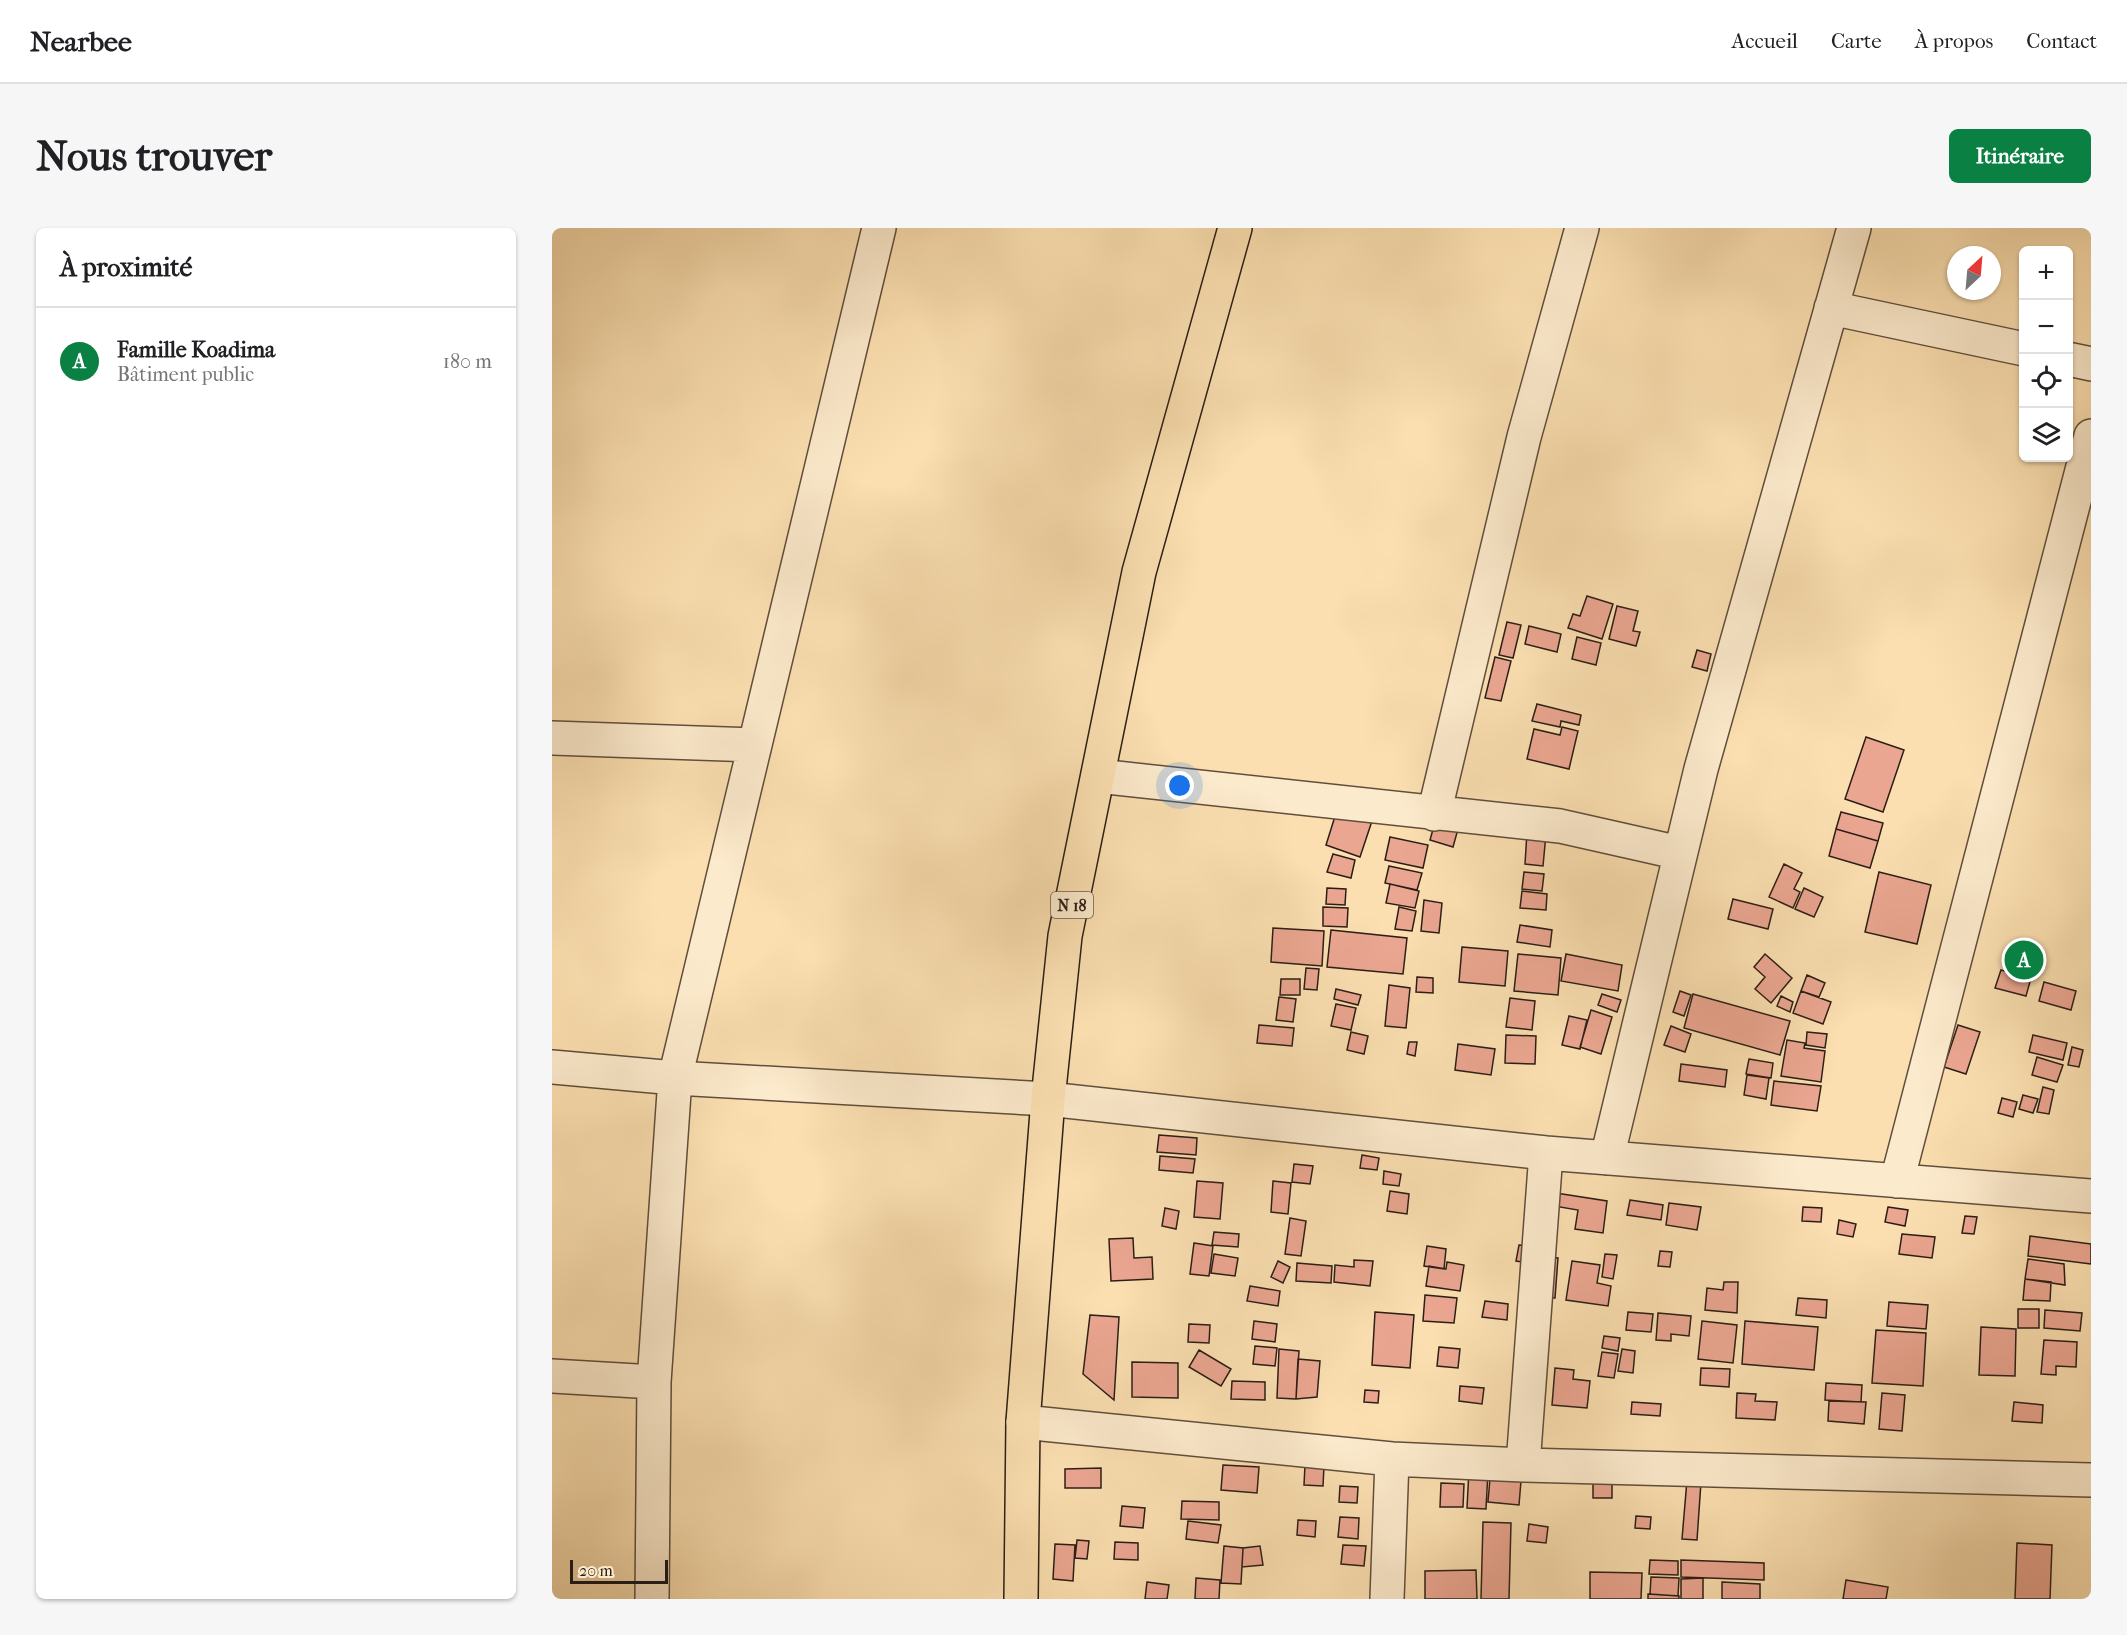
<!DOCTYPE html>
<html lang="fr">
<meta charset="utf-8">
<style>
body{margin:0;font-family:"IM FELL French Canon",serif;background:#f6f6f6;color:#202124}
.controls{position:absolute;right:18px;top:18px;display:grid;overflow:hidden;border-radius:9px;box-shadow:0 2px 4px #0004}
.controls button{width:54px;height:54px;display:grid;place-items:center;padding:0;border:0;border-bottom:2px solid #e0e0e0;background:#fff;color:#202124;font:30px sans-serif}
.compass{position:absolute;left:1395px;top:18px;width:54px;height:54px;border-radius:50%;background:#fff;box-shadow:0 2px 4px #0004;rotate:26deg}
.scale{position:absolute;left:18px;bottom:15px;width:98px;box-sizing:border-box;padding-left:6px;border:3px solid #2b1e16;border-top:0;font-size:16px;line-height:21px;white-space:nowrap;color:#2b1e16;-webkit-text-stroke:4px #fceacc;paint-order:stroke}
.you{position:absolute;left:628px;top:558px;width:21px;height:21px;margin:-15px;border:4px solid #fff;border-radius:50%;background:#1a73e8;box-shadow:0 0 0 9px #1a73e833}
.badge{display:grid;place-items:center;width:39px;height:39px;border-radius:50%;background:#0b8043;color:#fff;font-size:20px;font-weight:700}
.pin{position:absolute;translate:-50% -50%;border:3px solid #fff;box-shadow:0 2px 6px #0006}
.list{margin:0;padding:0;list-style:none}
h2{display:flex;justify-content:space-between;align-items:center;height:78px;margin:0;padding:0 24px;font-size:26px}
h2 small{font-size:20px;font-weight:400;color:#757577}
.list li{display:grid;grid-template-columns:39px 1fr auto;gap:18px;align-items:center;box-sizing:border-box;height:108px;padding:0 24px;border-top:2px solid #e0e0e0}
.list b{display:block;font-size:22px;white-space:nowrap}
.list p{margin:0;font-size:20px;white-space:nowrap;color:#757577}
.list em{font-size:20px;font-style:normal;color:#757577}
.icon{flex:none;width:33px;height:33px;fill:none;stroke:currentColor;stroke-width:2;stroke-linecap:round;stroke-linejoin:round}
.map{position:relative;flex:none;width:1539px;height:1371px;overflow:hidden;border-radius:9px}
header{display:flex;align-items:center;gap:36px;box-sizing:border-box;height:84px;padding:0 30px;background:#fff;border-bottom:2px solid #e0e0e0}
header strong{font-size:28px}
nav{display:flex;gap:33px;margin-inline-start:auto;font-size:21px}
.intro{display:flex;align-items:center;justify-content:space-between;box-sizing:border-box;height:144px;padding:0 36px}
h1{margin:0;font-size:42px}
.button{padding:15px 27px;border-radius:9px;background:#0b8043;color:#fff;font-size:21px;font-weight:700}
main{display:flex;gap:36px;padding:0 36px}
aside{flex:1;background:#fff;border-radius:9px;box-shadow:0 2px 4px #0004}
.map>svg:first-child{display:block}
.building{fill:#eba691;stroke:#2b1e16;stroke-width:1.5}
.lines{fill:none;stroke-linecap:round;stroke-linejoin:round}
.minor-casing{stroke:#5f4e3c;stroke-width:36}
.major-casing{stroke:#2b1e16;stroke-width:36}
.minor{stroke:#fceacc;stroke-width:33}
.major{stroke:#fbdfb0;stroke-width:33}
.labels{text-anchor:middle;stroke-width:4.5;stroke-linejoin:round;paint-order:stroke}
.shield{fill:#fceacc;stroke:#6a5b4d;stroke-width:1.5}
.shield-label{font-size:16px;font-weight:bold;fill:#2b1e16}
</style>
<header>
<strong>Nearbee</strong>
<nav><a>Accueil</a><a>Carte</a><a>À propos</a><a>Contact</a></nav>
</header>
<div class="intro"><h1>Nous trouver</h1><a class="button">Itinéraire</a></div>
<main>
<aside>
<h2>À proximité<small></small></h2>
<ul class="list">
<li><span class="badge">A</span><div><b>Famille Koadima</b><p>Bâtiment public</p></div><em>180 m</em></li>
</ul>
</aside>
<div class="map">
<svg width="1539" height="1371" viewBox="0 0 1539 1371">
<rect width="100%" height="100%" fill="#fbdfb0"/>
<filter id="stains"><feTurbulence type="fractalNoise" baseFrequency=".00333" numOctaves="4"/><feColorMatrix values="0 0 0 0 .2 0 0 0 0 .09 0 0 0 0 .02 0 0 0 .5 -.17"/></filter>
<radialGradient id="worn" r=".72"><stop offset=".6" stop-color="#630" stop-opacity="0"/><stop offset="1" stop-color="#630" stop-opacity=".3"/></radialGradient>
<path class="building" d="M1035,368L1061,376L1050,411L1016,400L1021,386L1028,388Z
M1065,378L1086,383L1081,403L1088,404L1084,418L1057,411Z
M955,394L969,397L961,430L947,427Z
M977,398L1009,406L1005,424L973,416Z
M1025,409L1049,415L1044,437L1020,431Z
M1145,422L1159,426L1155,443L1140,439Z
M943,429L959,433L949,473L933,470Z
M985,476L1029,487L1027,497L1009,493L1008,499L980,493Z
M1010,499L1026,503L1017,541L975,531L982,501L1008,507Z
M1314,509L1352,522L1331,584L1293,571Z
M785,582L820,593L808,629L774,617Z
M1289,584L1331,595L1326,613L1284,601Z
M883,594L906,601L901,619L878,612Z
M1284,601L1326,613L1318,640L1277,628Z
M975,604L994,606L991,638L973,636Z
M838,609L876,617L871,640L833,632Z
M781,626L803,632L799,650L775,644Z
M1232,636L1250,645L1242,661L1248,664L1241,680L1217,669Z
M837,638L870,645L865,662L833,655Z
M972,644L992,646L990,663L970,661Z
M1327,644L1379,657L1365,716L1313,704Z
M838,656L867,663L863,680L834,675Z
M775,660L794,661L793,677L774,676Z
M1252,660L1271,669L1262,689L1243,681Z
M970,663L995,666L994,682L968,680Z
M1181,671L1221,681L1216,701L1176,691Z
M872,672L890,675L887,705L869,703Z
M771,679L796,680L795,699L771,698Z
M847,679L864,683L860,703L843,701Z
M968,697L1000,702L998,719L965,714Z
M721,700L772,703L770,738L719,734Z
M779,702L855,710L851,746L775,739Z
M910,719L956,723L953,758L907,754Z
M966,726L1009,730L1006,767L962,763Z
M1014,726L1070,737L1066,763L1009,753Z
M1213,726L1240,750L1219,775L1203,761L1213,749L1202,739Z
M754,740L767,741L765,762L752,761Z
M1449,742L1479,750L1474,768L1443,760Z
M1255,747L1273,755L1267,769L1249,763Z
M865,749L881,750V765L864,764Z
M729,751H748V767H728Z
M1492,754L1524,763L1519,782L1487,773Z
M837,757L858,760L854,800L833,798Z
M784,761L809,767L806,777L782,771Z
M1128,763L1139,767L1132,788L1121,784Z
M1249,763L1279,774L1271,796L1241,785Z
M1050,766L1069,772L1065,784L1046,777Z
M1141,766L1238,793L1228,827L1132,800Z
M1229,768L1241,774L1238,784L1225,778Z
M727,769L744,771L741,794L724,792Z
M958,770L983,773L980,802L954,799Z
M784,776L804,780L799,802L779,798Z
M1039,782L1060,789L1049,826L1028,819Z
M1017,788L1035,792L1028,821L1010,817Z
M707,797L742,800L740,818L705,815Z
M1406,797L1428,804L1414,846L1392,839Z
M1119,798L1139,806L1133,824L1112,817Z
M799,804L816,808L812,826L795,822Z
M1255,804L1275,806L1273,820L1254,817Z
M954,807L984,808L983,836L953,835Z
M1481,807L1515,815L1511,832L1477,824Z
M1235,812L1253,815L1252,820L1273,823L1269,854L1229,848Z
M857,814H865L863,828L855,826Z
M906,816L943,821L939,847L903,842Z
M1520,819L1531,822L1527,839L1516,837Z
M1485,829L1511,837L1505,854L1480,847Z
M1197,831L1221,835L1219,850L1194,846Z
M1129,836L1175,842L1173,859L1127,853Z
M1195,847L1217,850L1214,871L1192,867Z
M1222,853L1269,858L1265,883L1219,877Z
M1491,859L1502,862L1497,886L1485,884Z
M1471,867L1486,871L1481,885L1467,881Z
M1450,870L1465,874L1461,889L1446,885Z
M607,907L645,910L644,927L605,924Z
M810,927L827,930L825,942L808,940Z
M608,928L643,931L641,945L607,942Z
M742,936L761,938L758,956L740,954Z
M832,943L849,946L847,958L831,956Z
M645,953L671,955L668,991L642,989Z
M721,953L739,955L736,986L719,984Z
M838,963L857,966L855,986L835,983Z
M1004,965L1055,973L1051,1005L1023,1001L1026,982L1002,978Z
M1078,972L1111,977L1109,992L1075,987Z
M1117,975L1149,979L1145,1002L1114,997Z
M1251,979L1270,980L1269,994L1250,993Z
M1336,979L1356,982L1353,998L1333,994Z
M613,980L627,983L624,1001L610,998Z
M1413,988L1425,989L1422,1006L1410,1005Z
M738,990L754,993L749,1028L733,1026Z
M1287,992L1304,996L1301,1009L1285,1006Z
M662,1004L687,1006L686,1019L660,1017Z
M1350,1006L1383,1009L1380,1030L1347,1026Z
M1478,1008L1539,1016V1036L1476,1028Z
M581,1010L582,1030L600,1029L601,1051L559,1053L557,1011Z
M642,1015L661,1018L657,1048L638,1046Z
M967,1017L986,1019L984,1036L964,1033Z
M875,1018L894,1021L892,1041L872,1038Z
M1108,1023L1120,1024L1118,1039L1106,1038Z
M662,1026L686,1030L683,1048L659,1045Z
M1053,1026L1065,1027L1061,1051L1050,1049Z
M988,1028L1006,1030L1003,1070L985,1069Z
M1476,1031L1512,1036L1513,1057L1473,1051Z
M802,1032L821,1033L818,1058L782,1054L783,1037L802,1039Z
M726,1033L738,1039L731,1055L719,1049Z
M1020,1033L1048,1037L1045,1055L1059,1058L1056,1078L1014,1072Z
M895,1034L912,1037L908,1063L874,1058L877,1038L894,1041Z
M745,1035L780,1038L779,1055L744,1053Z
M1473,1051L1499,1054L1498,1073L1471,1072Z
M1172,1054H1186L1185,1085L1153,1082L1155,1060L1171,1062Z
M698,1058L728,1063L726,1078L695,1073Z
M873,1067L905,1070L902,1095L871,1093Z
M1246,1070L1275,1072L1274,1090L1244,1087Z
M933,1073L956,1076L955,1092L930,1089Z
M1337,1074L1376,1077L1374,1101L1335,1098Z
M1466,1081H1487V1100H1466Z
M1493,1082L1530,1085L1528,1103L1492,1100Z
M823,1084L862,1087L858,1140L820,1137Z
M1076,1084L1101,1086L1099,1104L1074,1102Z
M1106,1085L1139,1088L1137,1108L1119,1106V1113L1104,1112Z
M538,1087L567,1089L562,1172L531,1146Z
M702,1093L725,1096L723,1114L700,1111Z
M1150,1093L1185,1097L1181,1135L1146,1131Z
M1193,1093L1266,1099L1262,1142L1190,1136Z
M637,1096L658,1097L657,1115L636,1114Z
M1429,1099L1464,1101L1463,1148L1427,1147Z
M1324,1102L1374,1105L1371,1158L1320,1155Z
M1052,1108L1068,1110L1066,1123L1050,1120Z
M1492,1112L1525,1114L1524,1139L1504,1138V1147L1489,1146Z
M703,1118L725,1120L723,1138L701,1136Z
M887,1119L908,1121L906,1140L885,1138Z
M727,1121L747,1123L744,1171L725,1170Z
M1070,1121L1083,1123L1081,1145L1066,1143Z
M647,1122L679,1141L669,1158L637,1139Z
M1050,1124L1066,1126L1062,1150L1046,1148Z
M746,1131L768,1133L765,1169L744,1171Z
M580,1134L626,1135V1170L580,1169Z
M1003,1140L1022,1142L1021,1151L1038,1153L1035,1180L1000,1177Z
M1149,1140L1178,1141L1177,1159L1148,1157Z
M680,1153L713,1154V1172L679,1171Z
M1274,1155L1310,1157L1309,1174L1273,1172Z
M908,1158L932,1160L930,1176L907,1173Z
M813,1162L827,1163L826,1175L812,1174Z
M1185,1165L1204,1166L1203,1173L1225,1174L1223,1192L1184,1190Z
M1330,1165L1353,1167L1350,1203L1327,1201Z
M1277,1173L1314,1174L1312,1196L1276,1193Z
M1080,1174L1109,1176L1108,1188L1079,1186Z
M1462,1174L1491,1177L1490,1195L1460,1193Z
M671,1237L707,1239L705,1265L669,1262Z
M753,1237L772,1238L771,1258L752,1257Z
M549,1240V1260H513V1241Z
M917,1241L936,1243L934,1281L915,1280Z
M938,1250L969,1253L967,1277L936,1274Z
M1041,1252H1060V1270H1041Z
M1135,1252L1149,1254L1145,1312L1130,1311Z
M889,1255L912,1256L911,1279H888Z
M788,1258L806,1259L805,1275L787,1274Z
M630,1273L667,1274V1292L629,1291Z
M570,1278L593,1280L591,1300L568,1298Z
M1084,1288L1099,1289L1098,1301L1083,1300Z
M788,1289L807,1290L806,1311L786,1309Z
M746,1292L764,1293L763,1309L745,1307Z
M636,1293L669,1297L666,1315L634,1311Z
M931,1294L959,1295L957,1371H929Z
M977,1296L996,1299L994,1315L975,1313Z
M525,1312L537,1313L535,1331L523,1330Z
M563,1314L586,1315V1332L562,1331Z
M1465,1315L1500,1317L1498,1371H1463Z
M503,1316L523,1317L521,1353L501,1351Z
M791,1317L814,1318L812,1338L789,1336Z
M672,1318L691,1320L689,1356L669,1355Z
M708,1318L711,1337L690,1339L691,1320Z
M1098,1332L1126,1333V1347L1097,1346Z
M1129,1332L1212,1335V1352L1129,1349Z
M924,1342L925,1371H873V1343Z
M1038,1344L1090,1345L1089,1371H1038Z
M1099,1349L1127,1350L1126,1368L1098,1366Z
M644,1350L668,1352L667,1371H643Z
M1151,1350V1371H1129V1351Z
M1294,1352L1336,1359L1334,1371H1291Z
M595,1354L617,1357L615,1371H593Z
M1170,1354L1208,1356V1371H1170Z
M1096,1366L1127,1368V1371H1096Z"/>
<g class="lines">
<defs>
<path id="minor" d="M1279,80L1472,121
M1516,131L1539,136
M0,510L203,517
M546,548L1008,598L1128,625
M882,586L972,209L1030,0
M0,839L123,850L496,871L994,925L1539,968
M1055,930L1149,541L1302,0
M1345,953L1539,208
M0,1148L102,1154
M471,1194L840,1231L971,1237L1539,1252
M971,1237L994,925
M100,1371L102,1154L123,850L327,0
M835,1371L840,1231"/>
<path id="major" d="M469,1371L471,1194L496,871L513,708L587,344L683,0"/>
</defs>
<use href="#minor" class="minor-casing"/>
<use href="#major" class="major-casing"/>
<use href="#minor" class="minor"/>
<use href="#major" class="major"/>
</g>
<g class="labels">
<rect class="shield" x="499" y="664" width="42" height="26" rx="4.5"/>
<g class="shield-label">
<text x="520" y="683">N 18</text>
</g>
</g>
<rect width="100%" height="100%" filter="url(#stains)"/>
<rect width="100%" height="100%" fill="url(#worn)"/>
</svg>
<div class="controls">
<button>+</button>
<button>−</button>
<button><svg class="icon" aria-label="locate" viewBox="0 0 24 24"><circle cx="12" cy="12" r="6"/><path d="M12 2v4M12 18v4M2 12h4M18 12h4"/></svg></button>
<button><svg class="icon" aria-label="layers" viewBox="0 0 24 24"><path d="M12 4l9 5-9 5-9-5zM3 14l9 5 9-5"/></svg></button>
</div>
<svg class="compass" viewBox="-18 -18 36 36"><path d="M0-13l5 13h-10z" fill="#e53935"/><path d="M0 13l5-13h-10z" fill="#757577"/></svg>
<div class="scale">20 m</div>
<div class="you"></div>
<div class="pin badge" style="left:1472px;top:732px">A</div>
</div>
</main>
